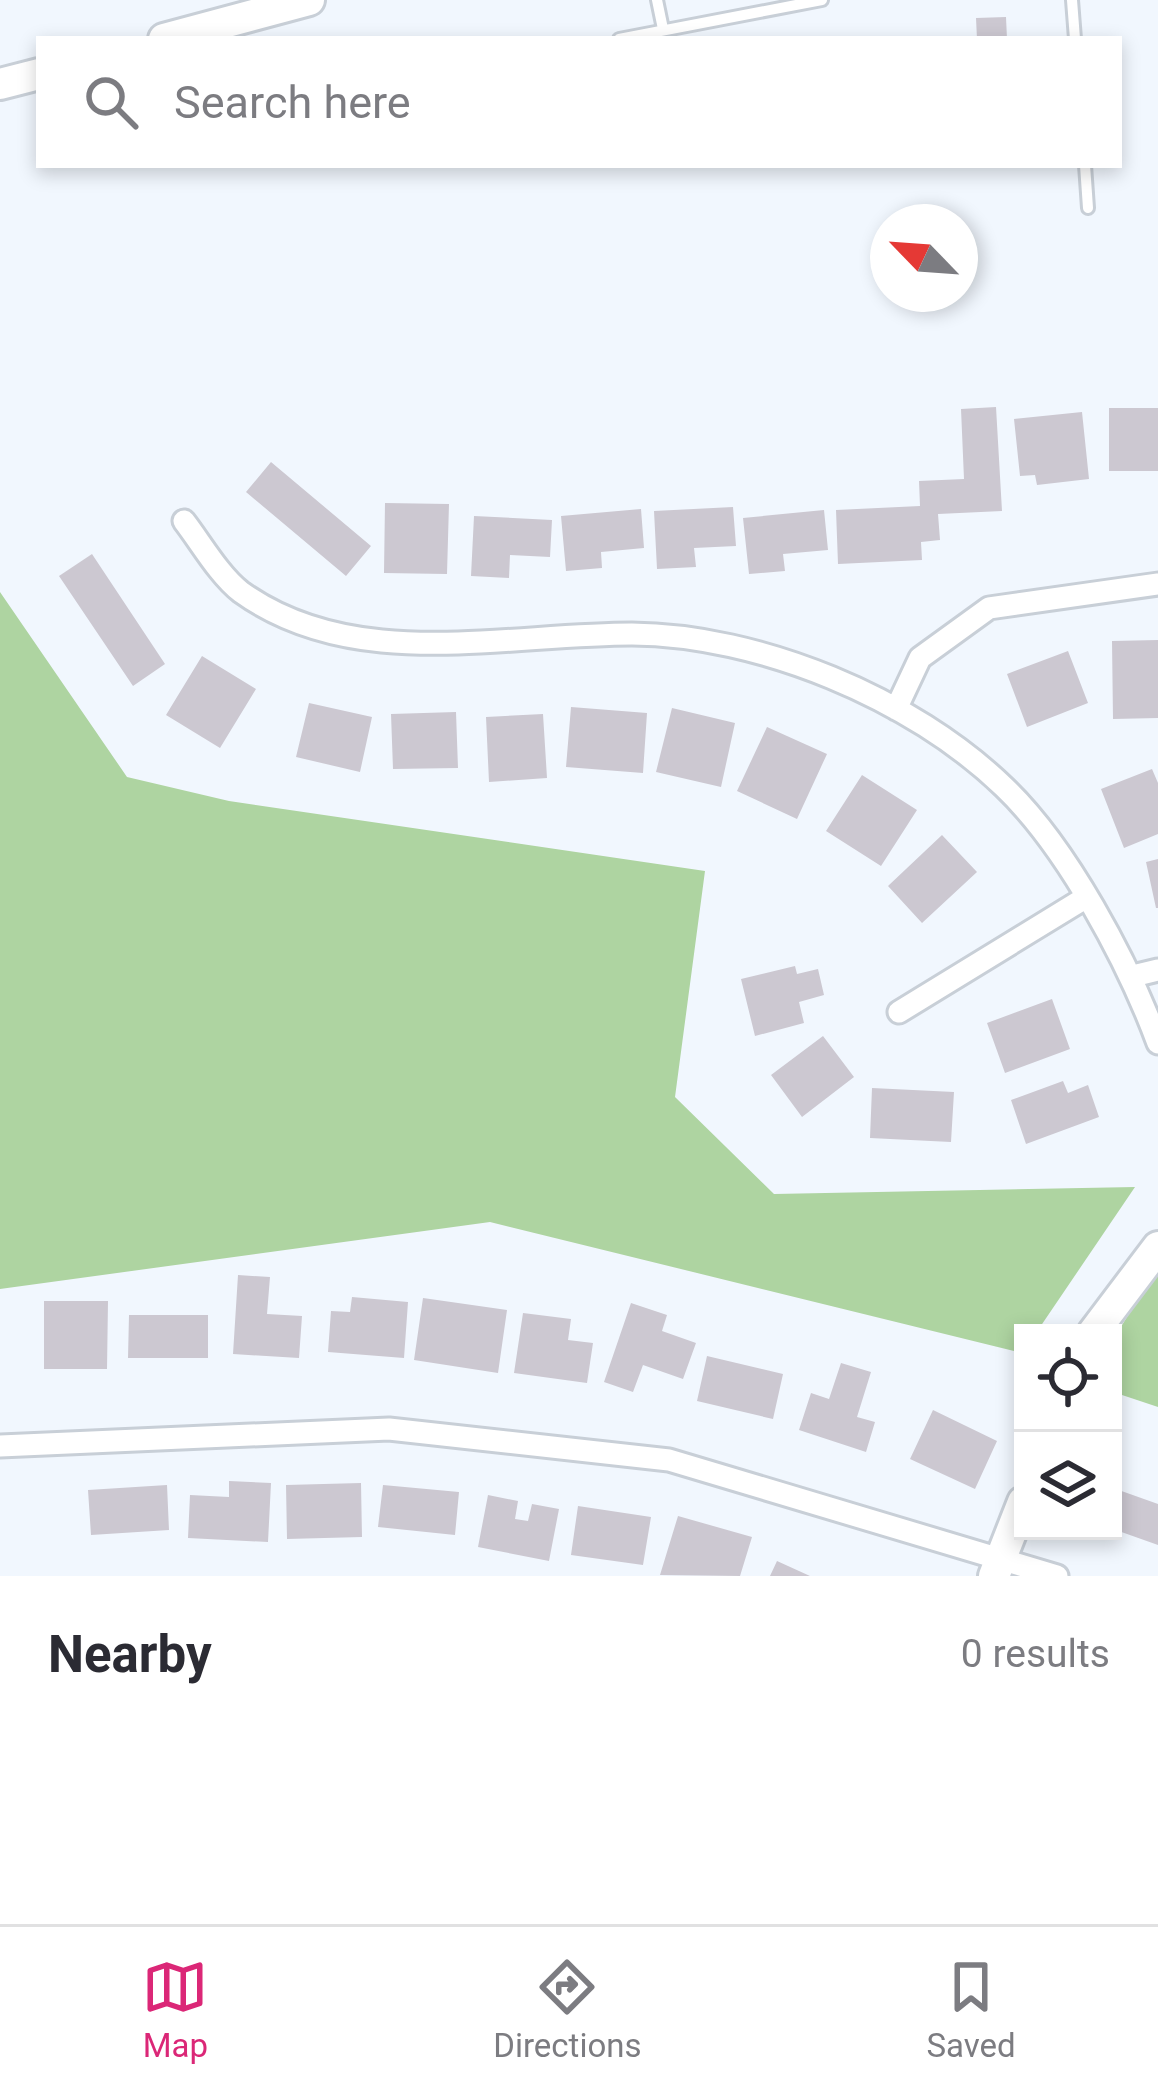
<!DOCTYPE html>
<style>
body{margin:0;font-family:Roboto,sans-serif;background:#f7f7f7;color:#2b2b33}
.controls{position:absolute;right:36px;bottom:36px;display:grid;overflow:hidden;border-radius:0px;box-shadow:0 6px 18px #0003}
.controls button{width:108px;height:108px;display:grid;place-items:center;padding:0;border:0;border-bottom:3px solid #e1e1e2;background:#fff;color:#2b2b33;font:60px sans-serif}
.compass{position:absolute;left:870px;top:204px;width:108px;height:108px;border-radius:50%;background:#fff;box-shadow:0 6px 18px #0003;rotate:295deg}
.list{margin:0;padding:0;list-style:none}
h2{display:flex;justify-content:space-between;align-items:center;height:156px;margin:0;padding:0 48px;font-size:51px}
h2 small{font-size:39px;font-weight:400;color:#7c7c81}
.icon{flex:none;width:66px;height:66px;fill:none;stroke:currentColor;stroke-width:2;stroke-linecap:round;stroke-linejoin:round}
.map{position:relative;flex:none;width:1158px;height:1576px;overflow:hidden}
.search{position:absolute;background:#fff;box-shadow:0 6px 18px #0003;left:36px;right:36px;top:36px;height:132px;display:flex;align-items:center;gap:30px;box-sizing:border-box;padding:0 42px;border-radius:0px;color:#7c7c81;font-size:45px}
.sheet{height:348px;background:#fff}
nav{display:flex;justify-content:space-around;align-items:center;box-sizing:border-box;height:168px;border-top:3px solid #e1e1e2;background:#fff;font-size:33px;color:#7c7c81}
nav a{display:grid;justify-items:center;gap:6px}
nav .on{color:#db2777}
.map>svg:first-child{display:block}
.green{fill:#aed4a1}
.building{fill:#ccc8d1}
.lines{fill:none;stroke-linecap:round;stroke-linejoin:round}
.lane-casing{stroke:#c8cfd7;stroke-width:16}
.street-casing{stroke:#c8cfd7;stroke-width:27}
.secondary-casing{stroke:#c8cfd7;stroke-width:36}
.lane{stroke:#fff;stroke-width:10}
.street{stroke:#fff;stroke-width:21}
.secondary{stroke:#fff;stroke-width:30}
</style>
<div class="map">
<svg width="1158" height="1576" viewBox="0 0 1158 1576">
<rect width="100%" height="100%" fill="#f1f7fe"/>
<path class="green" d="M0,592L127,777L229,801L705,871L675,1097L774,1194L1135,1187L1036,1333H1023L1022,1353L490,1222L0,1289Z
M1158,1266V1407L1113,1392V1340Z"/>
<path class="building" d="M1006,17L1007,39H977L976,18Z
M996,407L1002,511L938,514L940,540L921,542L922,560L838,564L836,510L920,506L919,481L964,479L961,409Z
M1109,408H1158V471H1109Z
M1082,412L1089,479L1037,485L1035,475L1020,476L1014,419Z
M271,462L371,546L346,576L246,492Z
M385,503L449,504L447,574L384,573Z
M733,507L736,546L694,548L696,567L657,569L654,511Z
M641,509L644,548L601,552L602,568L566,571L561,516Z
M824,510L828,550L783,554L785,571L749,574L743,518Z
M474,516L552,520L550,557L510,555L509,578L471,576Z
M92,554L165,664L133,686L59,576Z
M1158,640V718L1113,719L1112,641Z
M1068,651L1088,703L1027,727L1007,674Z
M202,656L256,689L220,748L166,715Z
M309,703L372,717L360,772L296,757Z
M571,707L647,713L643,773L566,767Z
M672,708L735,723L721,787L656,772Z
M456,712L458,768L393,769L391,714Z
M543,714L547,778L489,782L486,717Z
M767,727L827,754L797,819L737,791Z
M1152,769L1158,783V834L1124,848L1101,789Z
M862,775L917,810L881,866L826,831Z
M942,835L977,872L922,923L888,886Z
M1158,859V908H1156L1146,862Z
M795,966L797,974L818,969L824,995L799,1002L804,1023L755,1036L741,979Z
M1052,999L1070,1049L1005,1073L987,1023Z
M823,1036L854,1077L802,1117L771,1075Z
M1063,1081L1068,1093L1088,1085L1099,1117L1026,1144L1011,1100Z
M872,1088L954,1092L951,1142L870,1138Z
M238,1275L270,1277L267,1314L302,1316L299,1358L233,1354Z
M352,1297L408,1302L404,1358L328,1352L331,1311L350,1312Z
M423,1298L507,1310L498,1373L414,1360Z
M44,1301H108L107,1369H44Z
M631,1303L667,1315L662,1331L696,1343L683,1379L643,1365L633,1392L604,1382Z
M523,1313L571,1319L568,1340L593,1343L587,1383L514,1373Z
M129,1315H208V1358H128Z
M707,1356L783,1374L773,1419L697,1401Z
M841,1363L871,1372L857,1417L875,1422L866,1452L799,1430L811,1393L829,1399Z
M933,1410L997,1441L975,1489L910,1459Z
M229,1481L271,1483L268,1542L188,1538L190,1495L229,1497Z
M361,1483L362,1537L287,1539L286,1485Z
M167,1485L169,1530L91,1535L88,1490Z
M383,1485L459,1492L455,1535L378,1527Z
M1113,1488L1158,1504V1545L1113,1529Z
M488,1495L518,1501L515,1519L528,1521L532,1504L559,1509L549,1561L478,1547Z
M578,1506L651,1517L643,1565L571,1555Z
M678,1516L752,1537L740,1576L660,1575Z
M777,1561L810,1576H770Z"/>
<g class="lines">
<defs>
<path id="lane" d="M657,0L663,29
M1072,0L1075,39
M619,39L822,0
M1085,165L1088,208"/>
<path id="street" d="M184,521C201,543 219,575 241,592C354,673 503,634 632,634C759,635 912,698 1004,787C1067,847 1128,962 1158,1043
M896,709L920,658L989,608L1158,584
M1133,976L1158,970
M899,1012L1085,898
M0,1446L389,1429L669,1460L1057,1576"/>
<path id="secondary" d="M164,39L309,0
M0,84L39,74
M1093,1333L1158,1247
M994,1576L1023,1502"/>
</defs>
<use href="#lane" class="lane-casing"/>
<use href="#street" class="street-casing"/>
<use href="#secondary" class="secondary-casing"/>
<use href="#lane" class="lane"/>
<use href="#street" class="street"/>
<use href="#secondary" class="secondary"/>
</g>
</svg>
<div class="controls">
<button><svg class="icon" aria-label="locate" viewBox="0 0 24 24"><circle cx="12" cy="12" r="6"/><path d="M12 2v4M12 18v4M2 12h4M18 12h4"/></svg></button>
<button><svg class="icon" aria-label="layers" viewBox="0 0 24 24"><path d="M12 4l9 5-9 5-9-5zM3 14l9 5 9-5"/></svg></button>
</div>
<svg class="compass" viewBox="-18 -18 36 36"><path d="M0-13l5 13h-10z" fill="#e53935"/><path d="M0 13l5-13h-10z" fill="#7c7c81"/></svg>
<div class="search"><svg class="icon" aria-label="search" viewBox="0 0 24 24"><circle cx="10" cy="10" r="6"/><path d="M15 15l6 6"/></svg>Search here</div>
</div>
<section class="sheet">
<h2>Nearby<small>0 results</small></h2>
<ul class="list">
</ul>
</section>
<nav>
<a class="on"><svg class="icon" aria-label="map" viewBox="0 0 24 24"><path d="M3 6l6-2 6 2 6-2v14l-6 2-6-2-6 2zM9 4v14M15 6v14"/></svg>Map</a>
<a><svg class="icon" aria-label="directions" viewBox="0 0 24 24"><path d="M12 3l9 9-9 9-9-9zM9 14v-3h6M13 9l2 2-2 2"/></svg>Directions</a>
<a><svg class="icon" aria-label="saved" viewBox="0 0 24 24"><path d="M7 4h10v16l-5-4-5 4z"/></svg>Saved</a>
</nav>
